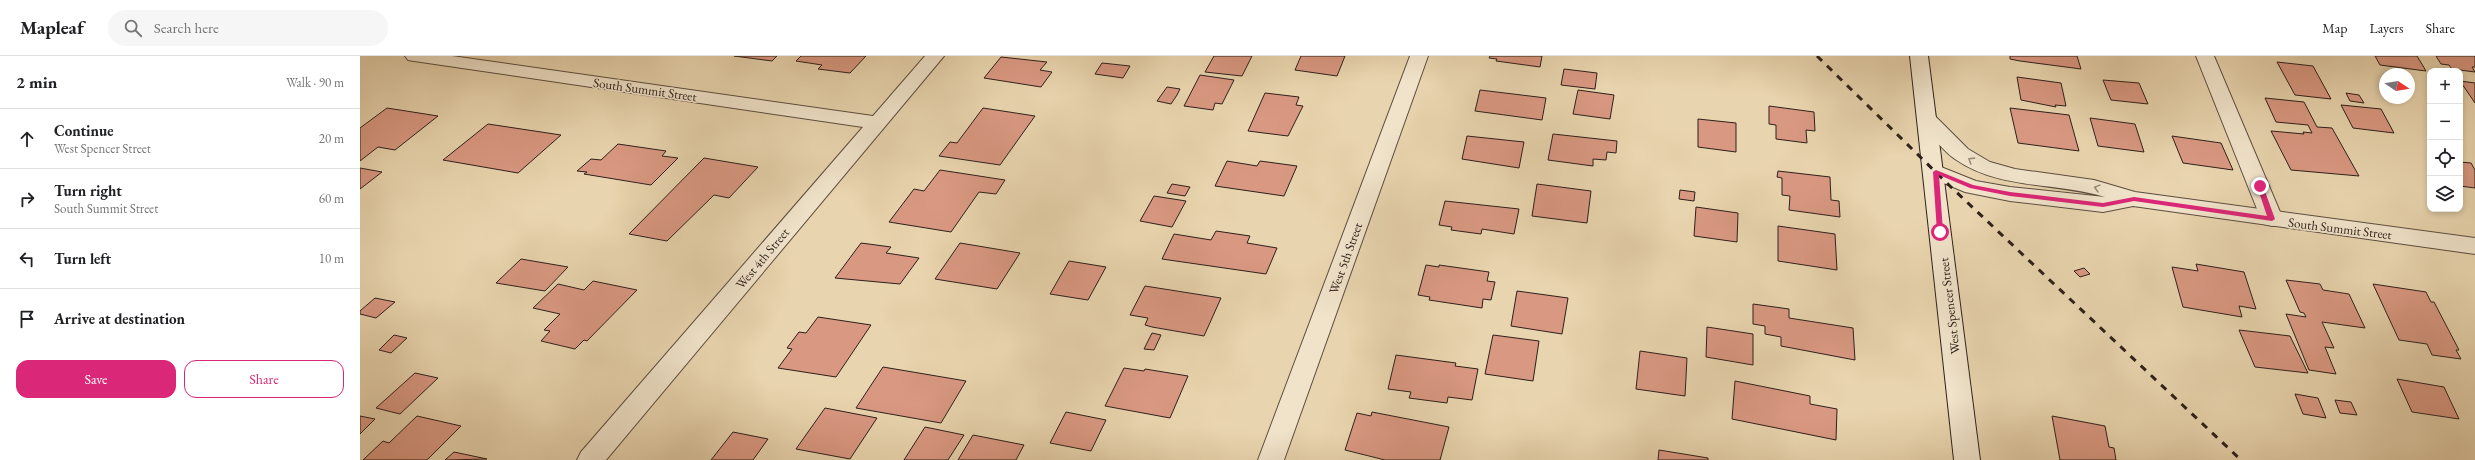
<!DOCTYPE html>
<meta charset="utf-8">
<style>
body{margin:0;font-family:"EB Garamond",serif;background:#f6f6f6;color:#202124}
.controls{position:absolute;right:12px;top:12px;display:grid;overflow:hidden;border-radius:8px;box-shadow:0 2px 6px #0003}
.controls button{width:36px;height:36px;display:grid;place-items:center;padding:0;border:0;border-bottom:1px solid #e0e0e0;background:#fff;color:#202124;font:20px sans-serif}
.compass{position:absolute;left:2019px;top:12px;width:36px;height:36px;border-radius:50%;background:#fff;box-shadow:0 2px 6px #0003;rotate:102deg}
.stop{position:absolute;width:12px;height:12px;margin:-9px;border:3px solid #db2777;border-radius:50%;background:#fff}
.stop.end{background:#db2777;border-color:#fff;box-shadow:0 1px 4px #0008}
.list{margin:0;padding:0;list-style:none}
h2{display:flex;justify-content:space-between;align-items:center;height:52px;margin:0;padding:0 16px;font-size:17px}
h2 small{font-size:13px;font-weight:400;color:#757577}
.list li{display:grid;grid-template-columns:26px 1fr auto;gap:12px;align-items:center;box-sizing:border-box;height:60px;padding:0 16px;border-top:1px solid #e0e0e0}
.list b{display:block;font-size:15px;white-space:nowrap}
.list p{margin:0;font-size:13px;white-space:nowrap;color:#757577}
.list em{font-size:13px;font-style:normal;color:#757577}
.actions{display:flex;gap:8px;padding:12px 16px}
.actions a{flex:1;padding:9px 0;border:1px solid #db2777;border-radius:12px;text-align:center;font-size:14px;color:#db2777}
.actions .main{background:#db2777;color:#fff}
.icon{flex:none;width:22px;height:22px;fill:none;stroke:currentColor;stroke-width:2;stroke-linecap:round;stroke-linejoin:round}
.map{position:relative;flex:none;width:2115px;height:404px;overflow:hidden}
header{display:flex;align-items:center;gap:24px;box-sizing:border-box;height:56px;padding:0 20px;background:#fff;border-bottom:1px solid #e0e0e0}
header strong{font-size:19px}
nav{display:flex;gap:22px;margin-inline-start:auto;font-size:14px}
.search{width:280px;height:36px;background:#f6f6f6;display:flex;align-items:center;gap:10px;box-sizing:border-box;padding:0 14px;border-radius:22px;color:#757577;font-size:15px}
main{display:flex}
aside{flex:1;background:#fff}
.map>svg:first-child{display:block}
.building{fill:#d99882;stroke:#2e201a}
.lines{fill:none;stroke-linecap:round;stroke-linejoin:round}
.lane-casing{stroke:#5c4d3f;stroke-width:2}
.street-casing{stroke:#5c4d3f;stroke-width:2}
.secondary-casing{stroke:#2e201a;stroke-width:2}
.lane{fill:#f0e3ca;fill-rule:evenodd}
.street{fill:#f0e3ca;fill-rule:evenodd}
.secondary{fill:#f0e3ca;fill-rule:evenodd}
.rail{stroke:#2e201a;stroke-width:3;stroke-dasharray:7 7;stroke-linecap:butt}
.oneway{stroke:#998b7b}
.route{fill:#db2777}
.labels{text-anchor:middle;stroke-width:3.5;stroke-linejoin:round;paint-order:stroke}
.street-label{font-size:13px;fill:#2e201a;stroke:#f0e3ca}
</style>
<header>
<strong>Mapleaf</strong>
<div class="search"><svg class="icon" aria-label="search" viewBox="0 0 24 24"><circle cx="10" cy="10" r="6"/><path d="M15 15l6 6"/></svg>Search here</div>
<nav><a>Map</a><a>Layers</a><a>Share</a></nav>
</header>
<main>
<aside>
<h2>2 min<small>Walk · 90 m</small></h2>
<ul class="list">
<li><svg class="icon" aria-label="ahead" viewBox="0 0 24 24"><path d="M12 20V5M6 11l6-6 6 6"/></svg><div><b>Continue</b><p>West Spencer Street</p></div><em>20 m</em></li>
<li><svg class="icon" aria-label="right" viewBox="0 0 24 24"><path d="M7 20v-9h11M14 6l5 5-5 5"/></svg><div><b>Turn right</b><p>South Summit Street</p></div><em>60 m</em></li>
<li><svg class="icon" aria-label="left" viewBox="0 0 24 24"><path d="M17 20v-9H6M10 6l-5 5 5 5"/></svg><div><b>Turn left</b></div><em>10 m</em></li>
<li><svg class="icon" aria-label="arrive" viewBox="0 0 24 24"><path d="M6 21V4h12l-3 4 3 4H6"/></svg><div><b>Arrive at destination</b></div></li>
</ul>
<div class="actions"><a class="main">Save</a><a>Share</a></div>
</aside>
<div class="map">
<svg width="2115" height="404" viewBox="0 0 2115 404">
<rect width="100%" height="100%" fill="#e8d4ae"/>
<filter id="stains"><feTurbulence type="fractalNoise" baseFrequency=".005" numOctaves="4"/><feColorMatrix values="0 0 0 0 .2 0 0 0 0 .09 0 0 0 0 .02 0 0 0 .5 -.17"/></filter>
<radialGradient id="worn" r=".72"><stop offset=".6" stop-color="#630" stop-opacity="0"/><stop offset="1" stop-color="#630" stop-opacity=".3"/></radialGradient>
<path class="building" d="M374,0H417L412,5Z
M441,0H506L490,17L458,13L462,9L436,5Z
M854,0H892L882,20L845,16Z
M941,0H985L977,20L935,14Z
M1130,0H1182L1180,11L1136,5L1137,3L1129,2Z
M1650,0H1717L1721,13L1660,5L1650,3Z
M2015,0H2057L2066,15L2020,9Z
M2076,0H2115V11H2112L2115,16L2092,13L2089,9L2081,8Z
M641,1L687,6L680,14L692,16L681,31L624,22Z
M1917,6L1953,10L1971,43L1935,39Z
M742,7L770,10L763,22L735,18Z
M1204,13L1237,17L1235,33L1201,29Z
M840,19L874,24L862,48L855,47L853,54L824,50Z
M1657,21L1701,27L1706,50L1695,49L1696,51L1661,44Z
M1743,24L1779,27L1788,48L1751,44Z
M2100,25L2115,27V47Z
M807,31L820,33L817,39L811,48L797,45Z
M1120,34L1186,42L1182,64L1115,55Z
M1218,34L1254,39L1250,63L1213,58Z
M905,37L939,41L936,49L943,50L928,80L888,75Z
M1986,37L1999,39L2004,47L1990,45Z
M1905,42L1944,46L1957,71L1972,72L1999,120L1931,114L1911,75L1944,78L1943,76L1952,77L1948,69L1916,66Z
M1981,49L2021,53L2034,77L1993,72Z
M1409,50L1454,56L1455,75L1446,74L1447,87L1416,83V69L1409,68Z
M27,52L78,60L35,94L18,91L0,105V72Z
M623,52L675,60L640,109L579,100L590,86L597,87Z
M1650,52L1709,59L1719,95L1658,87Z
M1730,62L1775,68L1784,96L1738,90Z
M1338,63L1376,67V96L1338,91Z
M128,68L201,79L158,117L83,104Z
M1193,78L1257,85L1256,97L1247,96L1246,104L1233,103V110L1188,104Z
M1107,80L1164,86L1159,112L1102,103Z
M1812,80L1861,87L1873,114L1823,107Z
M258,88L306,95L302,100L318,102L291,129L224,118L227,116L217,115L231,103L241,104Z
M344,102L398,111L369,142L354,139L307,185L269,178Z
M867,105L897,110L900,105L937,110L924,140L855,130Z
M2100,106L2111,107L2115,114V132L2100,130Z
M0,112L22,116L0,133Z
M580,114L645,124L636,138L619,136L591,176L529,166L554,133L564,135Z
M1418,115L1470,121L1471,144L1479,145L1480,161L1429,154L1430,140L1422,139V122L1417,121Z
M812,128L830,131L825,140L807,137Z
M1177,128L1231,135L1227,167L1172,160Z
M1320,134L1335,136L1334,145L1319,143Z
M794,140L826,145L812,171L780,165Z
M1085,145L1159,153L1154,178L1122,173L1121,178L1091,174L1092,171L1079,169Z
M1336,151L1378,157L1377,186L1334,180Z
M1418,170L1475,178L1477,214L1418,205Z
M856,175L890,180L887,187L917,192L906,218L802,203L814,178L851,184Z
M501,187L531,191L526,197L559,202L540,228L475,222Z
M600,187L660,197L637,233L575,223Z
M161,203L208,211L185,235L136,227Z
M709,205L746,211L728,244L690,238Z
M1836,208L1884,216L1896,253L1879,250L1882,261L1823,251L1812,211L1838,215Z
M1066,209L1079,211V209L1129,216L1127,225L1135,226L1131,244L1123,243L1122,252L1069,244L1070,241L1058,239Z
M1724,212L1730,218L1720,221L1714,215Z
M1926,224L1960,228L1963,234L1989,238L2005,272L1962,266L1974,292L1965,291L1976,318L1949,314L1926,258L1946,261L1944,257L1940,256Z
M233,225L277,234L227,285L224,284L215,293L181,285L190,275L184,274L200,258L173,252L198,228L224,234Z
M2013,228L2066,236L2071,246H2074L2099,294H2096L2101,303L2072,299L2067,288L2039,284Z
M785,230L861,242L844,280L792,271L785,269L788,262L770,259Z
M1157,235L1208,242L1202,278L1151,270Z
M15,242L35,246L16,262L0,258V255Z
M1393,248L1429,253V262L1493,272L1495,304L1421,290V281L1405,278V270L1393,268Z
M458,261L511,269L476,321L418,312L432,293L427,292L439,276L446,277Z
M1347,271L1393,278V309L1346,301Z
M1879,274L1930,280L1948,317L1895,311Z
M792,277L801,279L794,294L784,293Z
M34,279L47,282L31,297L19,294Z
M1133,279L1179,285L1173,325L1125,318Z
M1280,295L1327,302L1325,340L1276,333Z
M1036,299L1096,307L1095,310L1118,313L1112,344L1088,341L1087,347L1049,342L1051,336L1028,333Z
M523,311L606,325L581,367L496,352Z
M764,312L784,315L785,313L828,320L810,362L745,350Z
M55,317L78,322L40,358L16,352Z
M2037,323L2084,331L2099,363L2052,356Z
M1375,325L1450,340V348L1477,353L1476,384L1372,363Z
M1935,338L1958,342L1966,362L1943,358Z
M1975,344L1991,346L1997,359L1980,357Z
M465,352L517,362L490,403L436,393Z
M706,356L746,364L731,395L690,387Z
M1012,356L1089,371L1080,404H1025L985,394L997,357L1011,360Z
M0,360L15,363L0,378Z
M57,360L101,370L67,404H3L23,385L29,387Z
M1692,360L1745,370L1749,391L1754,392L1756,404H1700Z
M565,371L604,379L588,404H544Z
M373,376L408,383L393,404H351Z
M613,379L664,389L656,404H598Z
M1299,394L1348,402V404H1298Z
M94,396L127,403L85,404Z"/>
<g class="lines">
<defs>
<path id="lane" d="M1836,0H1854L1923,163L1920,168L1912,170L1904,168L1901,163Z"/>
<path id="street" d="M45,0H92L513,60L565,0H584L246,404H217L221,396L503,71L54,5L48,4Z
M1050,0H1068L924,404H898Z
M1568,58L1575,60L1608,93L1630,106L1655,113L1734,124L1775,136L2115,182V198L1773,150L1743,156L1650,145L1605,136L1569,121L1566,116L1569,111L1576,109L1616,125L1650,131L1745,141C1695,126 1639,134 1595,103C1583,95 1572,80 1561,68L1558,64L1561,60Z"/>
<path id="secondary" d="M1550,0H1568L1620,404H1594Z"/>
</defs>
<use href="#lane" class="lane-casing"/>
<use href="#street" class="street-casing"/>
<use href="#secondary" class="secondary-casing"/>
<use href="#lane" class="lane"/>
<use href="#street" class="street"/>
<use href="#secondary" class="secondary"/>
<path class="rail" d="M1457,0L1592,132L1881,404"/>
</g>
<defs><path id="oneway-chevron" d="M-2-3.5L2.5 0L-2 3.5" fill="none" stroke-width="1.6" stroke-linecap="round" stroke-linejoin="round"/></defs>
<g class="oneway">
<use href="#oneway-chevron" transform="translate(1611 104) rotate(-148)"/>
<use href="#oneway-chevron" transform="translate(1737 132) rotate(-165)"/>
</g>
<path class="route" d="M1576,114L1613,129L1650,136L1743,147L1774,141L1907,160L1897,130L1900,128L1903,130L1915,163L1912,165L1774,145L1743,151L1650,140L1610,132L1579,119L1583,176L1580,179L1577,176L1573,116Z"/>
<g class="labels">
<g class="street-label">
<text transform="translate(285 33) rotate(8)" y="5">South Summit Street</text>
<text transform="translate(1980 172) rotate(7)" y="5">South Summit Street</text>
<text transform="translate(402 202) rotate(-50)" y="5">West 4th Street</text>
<text transform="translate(985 202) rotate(-70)" y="5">West 5th Street</text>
<text transform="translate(1589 250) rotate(-97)" y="5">West Spencer Street</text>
</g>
</g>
<rect width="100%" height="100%" filter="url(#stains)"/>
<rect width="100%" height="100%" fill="url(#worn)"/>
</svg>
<div class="controls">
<button>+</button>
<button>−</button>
<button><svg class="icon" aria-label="locate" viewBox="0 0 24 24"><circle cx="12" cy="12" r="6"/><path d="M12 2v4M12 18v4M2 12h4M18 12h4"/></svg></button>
<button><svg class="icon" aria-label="layers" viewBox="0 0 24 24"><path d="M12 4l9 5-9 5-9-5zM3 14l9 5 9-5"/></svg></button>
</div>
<svg class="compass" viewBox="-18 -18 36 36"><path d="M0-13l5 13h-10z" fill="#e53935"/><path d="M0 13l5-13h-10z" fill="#757577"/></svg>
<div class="stop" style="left:1580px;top:176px"></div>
<div class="stop end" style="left:1900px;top:130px"></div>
</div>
</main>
